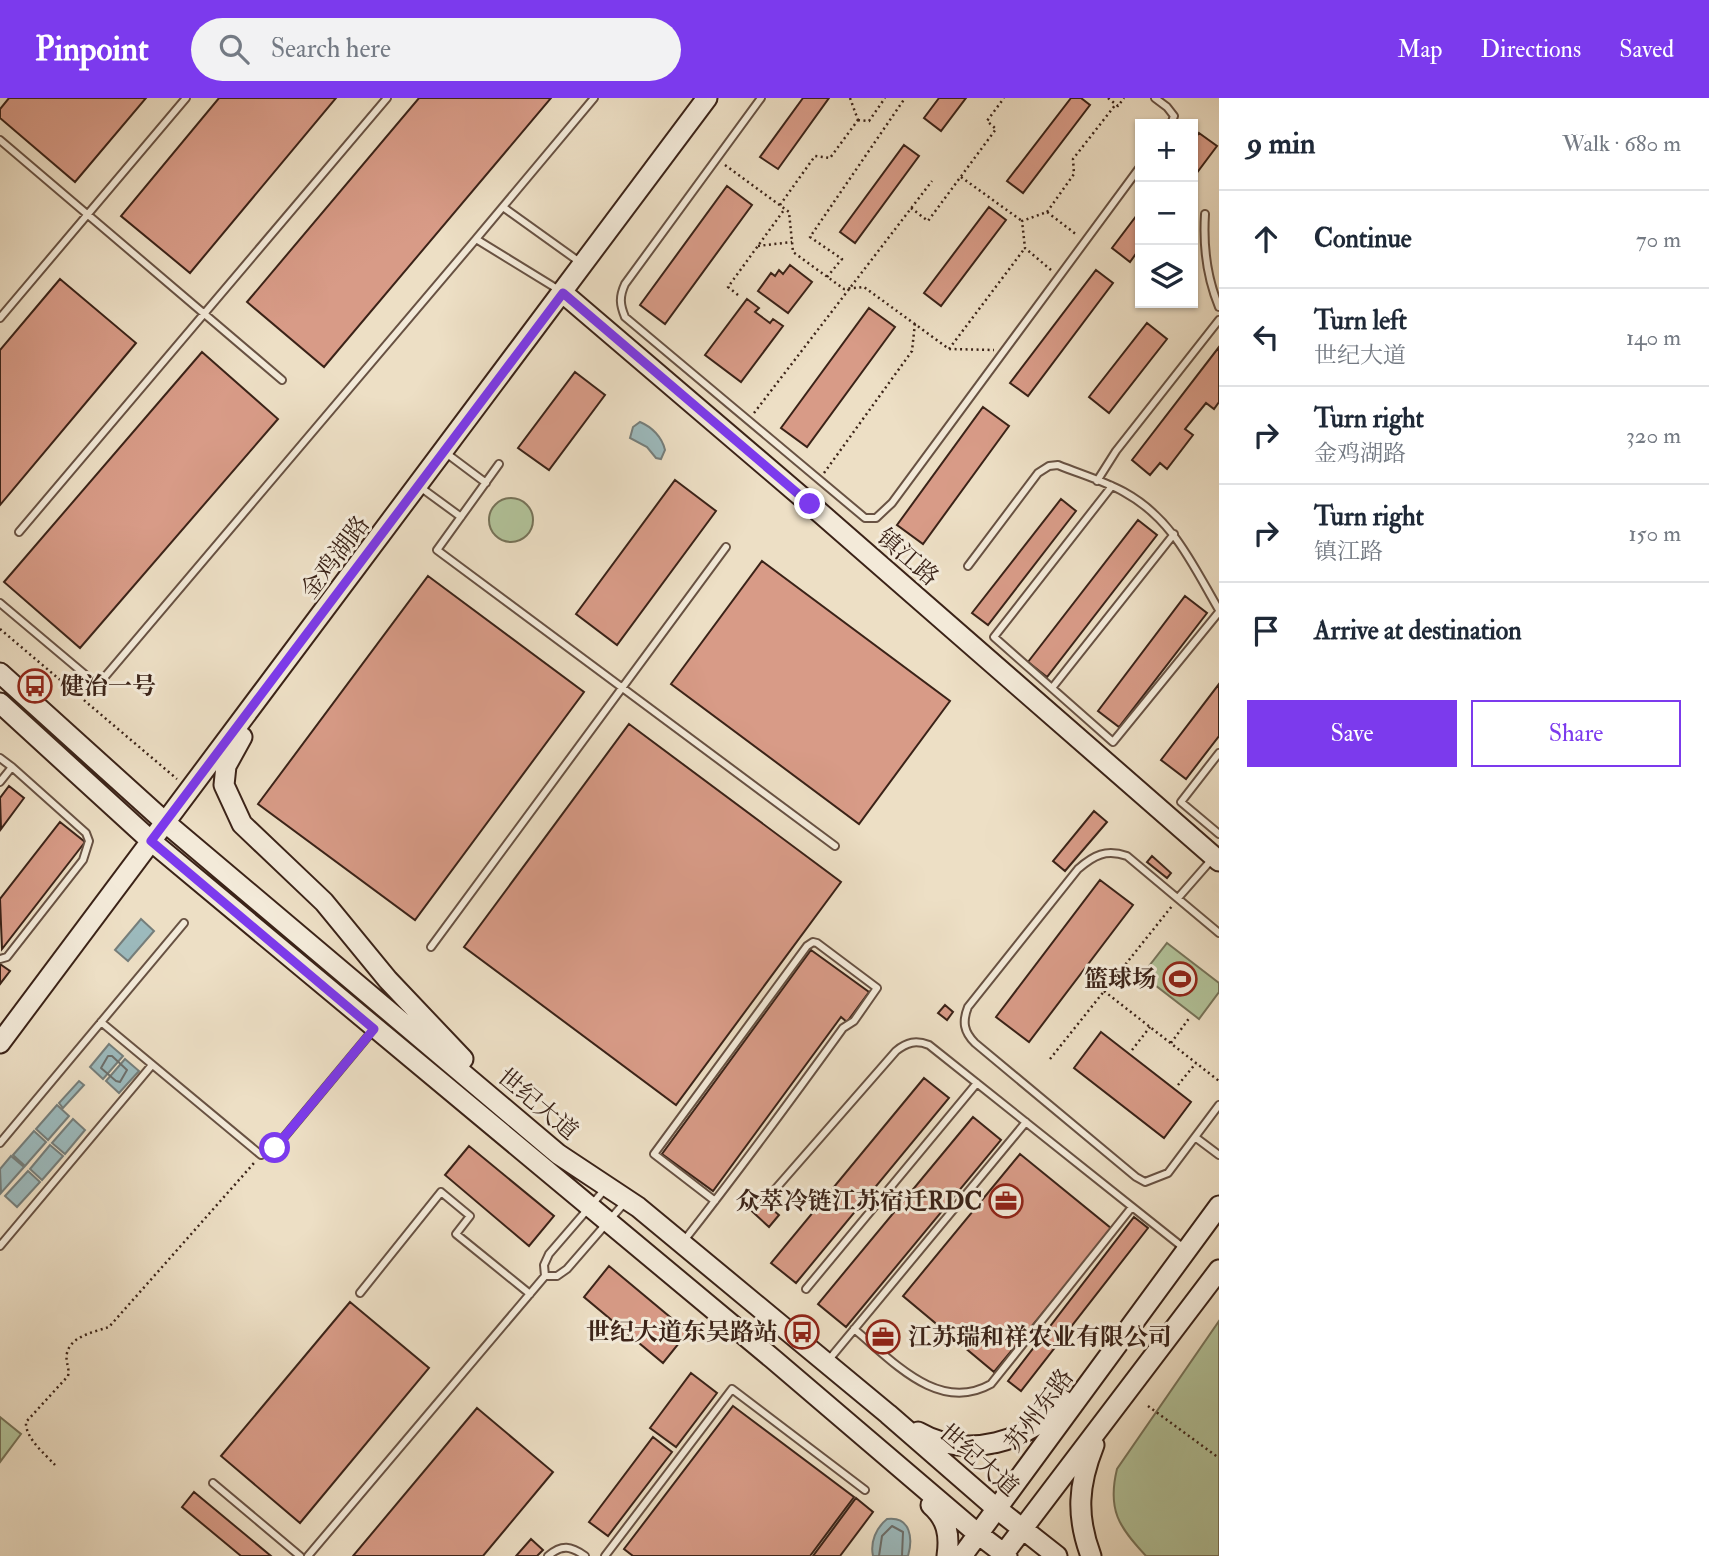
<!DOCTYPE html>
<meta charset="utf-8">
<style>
body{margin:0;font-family:"IM FELL Double Pica","Noto Serif SC",serif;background:#f2f2f3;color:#1f2937}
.controls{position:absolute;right:21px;top:21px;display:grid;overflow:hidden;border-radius:0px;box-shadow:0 2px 5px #0004}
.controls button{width:63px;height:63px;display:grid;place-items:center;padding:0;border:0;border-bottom:2px solid #e0e1e3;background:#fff;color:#1f2937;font:35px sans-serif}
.stop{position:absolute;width:21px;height:21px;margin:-16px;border:5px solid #7c3aed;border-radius:50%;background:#fff}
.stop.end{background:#7c3aed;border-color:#fff;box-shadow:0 2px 7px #0008}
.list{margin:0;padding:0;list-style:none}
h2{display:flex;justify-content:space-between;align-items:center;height:91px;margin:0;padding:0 28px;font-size:30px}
h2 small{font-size:23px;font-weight:400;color:#747a83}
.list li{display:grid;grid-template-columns:46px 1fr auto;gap:21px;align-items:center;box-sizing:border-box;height:98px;padding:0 28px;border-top:2px solid #e0e1e3}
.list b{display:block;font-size:26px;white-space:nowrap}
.list p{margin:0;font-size:23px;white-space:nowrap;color:#747a83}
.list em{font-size:23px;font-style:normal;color:#747a83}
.actions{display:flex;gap:14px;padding:21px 28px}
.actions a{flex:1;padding:16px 0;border:2px solid #7c3aed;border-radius:0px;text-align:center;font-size:24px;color:#7c3aed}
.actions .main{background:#7c3aed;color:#fff}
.icon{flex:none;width:38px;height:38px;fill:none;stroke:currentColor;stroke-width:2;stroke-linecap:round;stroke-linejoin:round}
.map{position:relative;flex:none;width:1219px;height:1458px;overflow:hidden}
header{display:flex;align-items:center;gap:42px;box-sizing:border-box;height:98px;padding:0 35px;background:#7c3aed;color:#fff}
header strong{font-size:33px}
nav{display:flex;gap:38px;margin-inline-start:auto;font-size:24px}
.search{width:490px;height:63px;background:#f2f2f3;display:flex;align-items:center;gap:18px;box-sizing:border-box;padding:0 24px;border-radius:38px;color:#747a83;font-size:26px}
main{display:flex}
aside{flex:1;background:#fff}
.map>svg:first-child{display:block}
.green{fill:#b2c39a;stroke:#767359;stroke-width:2}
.water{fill:#9cbabd;stroke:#757e7b;stroke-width:2}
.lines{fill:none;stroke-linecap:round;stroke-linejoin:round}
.shore{stroke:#6c6e6a;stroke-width:2}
.building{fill:#d89b87;stroke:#3b2318;stroke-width:2}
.lane-casing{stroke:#685243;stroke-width:10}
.secondary-casing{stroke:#3b2318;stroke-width:23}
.path{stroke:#3b2318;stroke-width:2.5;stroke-dasharray:2 3.5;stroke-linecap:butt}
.lane{stroke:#f3ead9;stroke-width:6}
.secondary{stroke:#f3ead9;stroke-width:19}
.route{stroke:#7c3aed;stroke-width:9}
.labels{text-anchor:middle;stroke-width:6;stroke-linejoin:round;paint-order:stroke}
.street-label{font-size:24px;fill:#3b2318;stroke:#f3ead9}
.poi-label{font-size:24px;font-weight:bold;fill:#3b2318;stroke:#f3ead9;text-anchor:end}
</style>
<header>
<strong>Pinpoint</strong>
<div class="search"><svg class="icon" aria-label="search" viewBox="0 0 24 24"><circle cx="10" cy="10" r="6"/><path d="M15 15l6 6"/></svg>Search here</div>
<nav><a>Map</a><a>Directions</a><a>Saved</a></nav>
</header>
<main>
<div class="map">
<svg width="1219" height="1458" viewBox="0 0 1219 1458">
<rect width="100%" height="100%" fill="#eddfc5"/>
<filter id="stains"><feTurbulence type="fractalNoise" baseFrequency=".00286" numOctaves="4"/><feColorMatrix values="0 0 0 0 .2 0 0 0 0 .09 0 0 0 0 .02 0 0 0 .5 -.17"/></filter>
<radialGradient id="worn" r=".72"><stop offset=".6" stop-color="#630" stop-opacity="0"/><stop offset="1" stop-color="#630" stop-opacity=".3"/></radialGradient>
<path class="green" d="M489 422a22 22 0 1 1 44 0a22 22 0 1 1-44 0Z
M1167,845L1219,885V894L1199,921L1142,877Z
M1219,1223V1458H1146C1119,1429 1107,1412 1117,1371Z
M0,1319L21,1336L0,1364Z"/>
<path class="water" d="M640,324C652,329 662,339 665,352L661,361L656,360L647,349L630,340L633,329Z
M141,821L154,833L128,863L115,852Z
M109,946L123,958L103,981L90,969Z
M125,961L139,973L119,995L106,983Z
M79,983L84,987L63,1010L59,1005Z
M57,1007L69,1018L48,1042L36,1031Z
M73,1021L85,1032L65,1056L52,1045Z
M34,1033L46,1044L25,1068L13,1057Z
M50,1047L63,1058L42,1082L30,1071Z
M11,1058L24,1069L1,1095L0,1071Z
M28,1073L40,1084L17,1109L5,1098Z
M887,1421C911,1418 913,1441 908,1458H873C870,1444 876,1430 887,1421Z"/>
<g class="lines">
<path class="shore" d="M108,958H112L127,972L120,984L116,983L101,970Z
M879,1458L882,1438L892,1428L903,1434L902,1458"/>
</g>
<path class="building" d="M9,0H146L75,84L0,20V11Z
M219,0H336L190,175L121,118Z
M419,0H551L324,269L247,204Z
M803,0H829L778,71L760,59Z
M939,0H966L941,33L924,20Z
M1071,0H1081L1090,7L1023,95L1007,83Z
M1199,35L1217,48L1193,80V43Z
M904,47L919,58L855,145L840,134Z
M727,88L752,107L665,226L640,207Z
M989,109L1006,122L941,208L924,195Z
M1140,113V150L1130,164L1112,150Z
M790,167L812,184L788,215L758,193L771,175L775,178L779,172L783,176Z
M1096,172L1113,185L1028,298L1010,285Z
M60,181L136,245L0,407V252Z
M747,201L759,210L755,214L770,225L773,221L783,228L741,284L705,257Z
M869,210L895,229L807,349L781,330Z
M1147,225L1167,241L1109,315L1089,299Z
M1219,249V304L1214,311L1206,305L1185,331L1193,337L1167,371L1160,365L1150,377L1132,362Z
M202,254L278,321L80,550L4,484Z
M575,274L605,297L549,372L518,350Z
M983,309L1009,328L923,446L897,427Z
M675,382L716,413L617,547L576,516Z
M1061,401L1076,413L988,527L972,515Z
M1138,422L1157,437L1047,579L1028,564Z
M762,463L950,603L859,726L671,586Z
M428,478L584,594L415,822L258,706Z
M1185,498L1207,515L1119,629L1098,613Z
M1219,586V638L1186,681L1161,662Z
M629,626L841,784L676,1007L464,849Z
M9,688L24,700L1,731L0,700Z
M1094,713L1107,724L1065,773L1053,763Z
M60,724L85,744L2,851L0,801Z
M1152,758L1171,775L1167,780L1147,764Z
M1100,782L1133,807L1029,944L996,919Z
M811,852L869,894L847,924L841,919L713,1093L662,1056Z
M0,866L10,873L0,886Z
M945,907L953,914L947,922L938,915Z
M1101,934L1191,1004L1164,1040L1074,970Z
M924,980L949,1000L796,1185L771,1165Z
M973,1019L1001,1042L846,1229L818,1206Z
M469,1048L554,1118L529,1148L445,1077Z
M1020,1056L1112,1131L994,1274L903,1198Z
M753,1095L779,1117L769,1129L744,1106Z
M1134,1119L1148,1130L1021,1293L1008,1283Z
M609,1168L688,1234L663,1265L584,1199Z
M350,1204L429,1270L300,1425L221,1358Z
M691,1275L717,1295L676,1349L650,1330Z
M733,1308L854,1399L810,1458H633L624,1451Z
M477,1310L553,1374L483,1458H353Z
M653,1339L672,1354L608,1438L589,1424Z
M194,1394L271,1458H241L182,1409Z
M856,1400L873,1414L840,1458H813Z
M531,1441L543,1452L537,1458H516Z"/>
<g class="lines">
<defs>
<path id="lane" d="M761,0L625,186C619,199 620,207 625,219L865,420H876L892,405L1140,69
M1155,0L1167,9L1174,18L1171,26
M0,42L282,282
M503,109L581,165
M1205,116C1203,148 1207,180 1219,209
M559,192L476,141L594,0
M0,220L186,0
M446,355L486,385
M499,366L437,452L835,748
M1097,383L1116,353L1219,222
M1112,388L994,539L1113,644L1219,514
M420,389L461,419
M19,434L387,0
M968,468L1038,375L1049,368L1058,367C1080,376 1104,383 1124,394C1173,421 1192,466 1219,512
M0,505L88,579L95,584L103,581L476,141
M1052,590L1174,436
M1219,655L1181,704L1219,736
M0,660L12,669L0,684
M1178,800L1213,760
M1219,835L1127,758C1106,751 1094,757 1078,771L968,909C962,924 964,934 975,945L1136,1079L1145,1084L1168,1075L1219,1007
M431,849L726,449
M0,861L7,859L83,762L89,743L86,735L12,669
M101,924L261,1057L275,1050L374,931
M1195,1039L1219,1057
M0,1045L184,825
M606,1090L549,1156L544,1167L545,1178H557L567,1171L626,1103
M771,1096L896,953C907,944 916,942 929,947L1185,1151
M683,1144C738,1074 791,1002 843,930L854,923L877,890L817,845L813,844L807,848L654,1056L715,1103
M0,1148L152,967
M806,1191L977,985
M360,1195L441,1094L470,1118L456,1136L530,1196
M854,1231C892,1262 938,1316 991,1286L1132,1109
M827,1264L1026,1024
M213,1385L300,1458
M308,1458L545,1178
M548,1458C562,1446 571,1448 585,1458
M605,1458L732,1291L865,1392"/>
<path id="secondary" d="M563,195L810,406L1219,763
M0,575L166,725L558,1056L638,1109L888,1316L996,1410L1057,1458
M0,605L151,743L773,1261L978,1436L1007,1458
M242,639L226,668L224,687L242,726L324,804L388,882L463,961
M0,945L707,0
M918,1334C966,1362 1030,1345 1063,1302
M931,1407C947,1421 950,1437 947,1458
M962,1458L1219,1108
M1002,1458L1219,1172
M1091,1458C1076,1418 1078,1387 1094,1347"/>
</defs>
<use href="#lane" class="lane-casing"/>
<use href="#secondary" class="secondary-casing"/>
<path class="path" d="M850,0L858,22
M1108,0L1118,8L1124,0
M858,22L869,23L885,0
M725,67L789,114L793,154L844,191L864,189L949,251L994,252
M961,79L1022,123
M780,107L815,58L830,60L858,22
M911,110L928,123L996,31L987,23L1004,0
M1047,114L1074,76L1073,61L1116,6
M758,148L792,144
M1051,172L1025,150L1022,123L1047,114L1077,137
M827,179L842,161L810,139L905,0
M738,197L728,189L784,112
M949,251L1025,150
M754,315L932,83
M824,375L912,253L915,225
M0,531L177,681
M1104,893L1219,983
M1171,945L1190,919
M1132,952L1150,929
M1050,961L1172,808
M1178,987L1196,965
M1148,1308L1219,1360
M55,1367C45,1356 25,1340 26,1324L68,1278C70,1270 65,1264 67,1255C71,1238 94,1234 109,1229L254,1065"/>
<use href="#lane" class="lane"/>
<use href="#secondary" class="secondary"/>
</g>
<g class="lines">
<path class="route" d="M275,1050L374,931L151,743L563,195L810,406"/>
</g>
<defs>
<symbol id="bus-ring" viewBox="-11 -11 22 22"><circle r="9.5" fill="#f3ead9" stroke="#8f2418" stroke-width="1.5"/><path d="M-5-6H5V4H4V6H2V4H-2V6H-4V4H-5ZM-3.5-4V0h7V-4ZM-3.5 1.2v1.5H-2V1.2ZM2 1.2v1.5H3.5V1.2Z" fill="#8f2418"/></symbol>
<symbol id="stadium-ring" viewBox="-11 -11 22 22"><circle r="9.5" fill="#f3ead9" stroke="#8f2418" stroke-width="1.5"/><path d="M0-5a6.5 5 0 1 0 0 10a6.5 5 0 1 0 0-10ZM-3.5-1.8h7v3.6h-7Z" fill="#8f2418"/></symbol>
<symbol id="office-ring" viewBox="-11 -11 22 22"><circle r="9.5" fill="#f3ead9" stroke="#8f2418" stroke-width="1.5"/><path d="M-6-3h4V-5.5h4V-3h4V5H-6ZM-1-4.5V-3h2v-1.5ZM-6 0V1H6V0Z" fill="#8f2418"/></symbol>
</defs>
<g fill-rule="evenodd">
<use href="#bus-ring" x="16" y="569" width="38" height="38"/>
<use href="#stadium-ring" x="1161" y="862" width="38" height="38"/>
<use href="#office-ring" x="987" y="1084" width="38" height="38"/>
<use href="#bus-ring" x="783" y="1215" width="38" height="38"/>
<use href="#office-ring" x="864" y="1220" width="38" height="38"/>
</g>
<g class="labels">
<g class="street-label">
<text transform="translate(335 459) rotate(-53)" y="8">金鸡湖路</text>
<text transform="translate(908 459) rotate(41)" y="8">镇江路</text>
<text transform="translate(538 1006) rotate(40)" y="8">世纪大道</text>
<text transform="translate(1039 1312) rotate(-53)" y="8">苏州东路</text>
<text transform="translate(979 1362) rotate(41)" y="8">世纪大道</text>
</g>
<g class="poi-label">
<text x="60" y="596" text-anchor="start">健治一号</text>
<text x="1156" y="889">篮球场</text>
<text x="982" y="1111">众萃冷链江苏宿迁RDC</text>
<text x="778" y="1242">世纪大道东吴路站</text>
<text x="908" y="1247" text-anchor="start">江苏瑞和祥农业有限公司</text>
</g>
</g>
<rect width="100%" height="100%" filter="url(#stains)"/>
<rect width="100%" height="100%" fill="url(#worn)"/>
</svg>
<div class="controls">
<button>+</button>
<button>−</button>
<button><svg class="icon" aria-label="layers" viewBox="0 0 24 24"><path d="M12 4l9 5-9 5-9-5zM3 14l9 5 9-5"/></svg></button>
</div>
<div class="stop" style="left:275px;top:1050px"></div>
<div class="stop end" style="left:810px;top:406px"></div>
</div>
<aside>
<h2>9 min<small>Walk · 680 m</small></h2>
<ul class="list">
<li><svg class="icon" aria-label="ahead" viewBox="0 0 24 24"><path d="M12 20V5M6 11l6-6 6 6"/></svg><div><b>Continue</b></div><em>70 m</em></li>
<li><svg class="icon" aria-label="left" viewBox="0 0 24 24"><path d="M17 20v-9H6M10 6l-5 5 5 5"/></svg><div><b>Turn left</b><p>世纪大道</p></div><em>140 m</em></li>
<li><svg class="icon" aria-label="right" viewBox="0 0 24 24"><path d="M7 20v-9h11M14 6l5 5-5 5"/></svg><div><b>Turn right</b><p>金鸡湖路</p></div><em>320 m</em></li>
<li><svg class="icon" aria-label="right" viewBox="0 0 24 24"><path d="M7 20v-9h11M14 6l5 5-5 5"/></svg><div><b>Turn right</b><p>镇江路</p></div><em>150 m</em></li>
<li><svg class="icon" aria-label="arrive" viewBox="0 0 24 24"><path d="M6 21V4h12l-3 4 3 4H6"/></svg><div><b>Arrive at destination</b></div></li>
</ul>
<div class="actions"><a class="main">Save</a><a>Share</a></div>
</aside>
</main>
